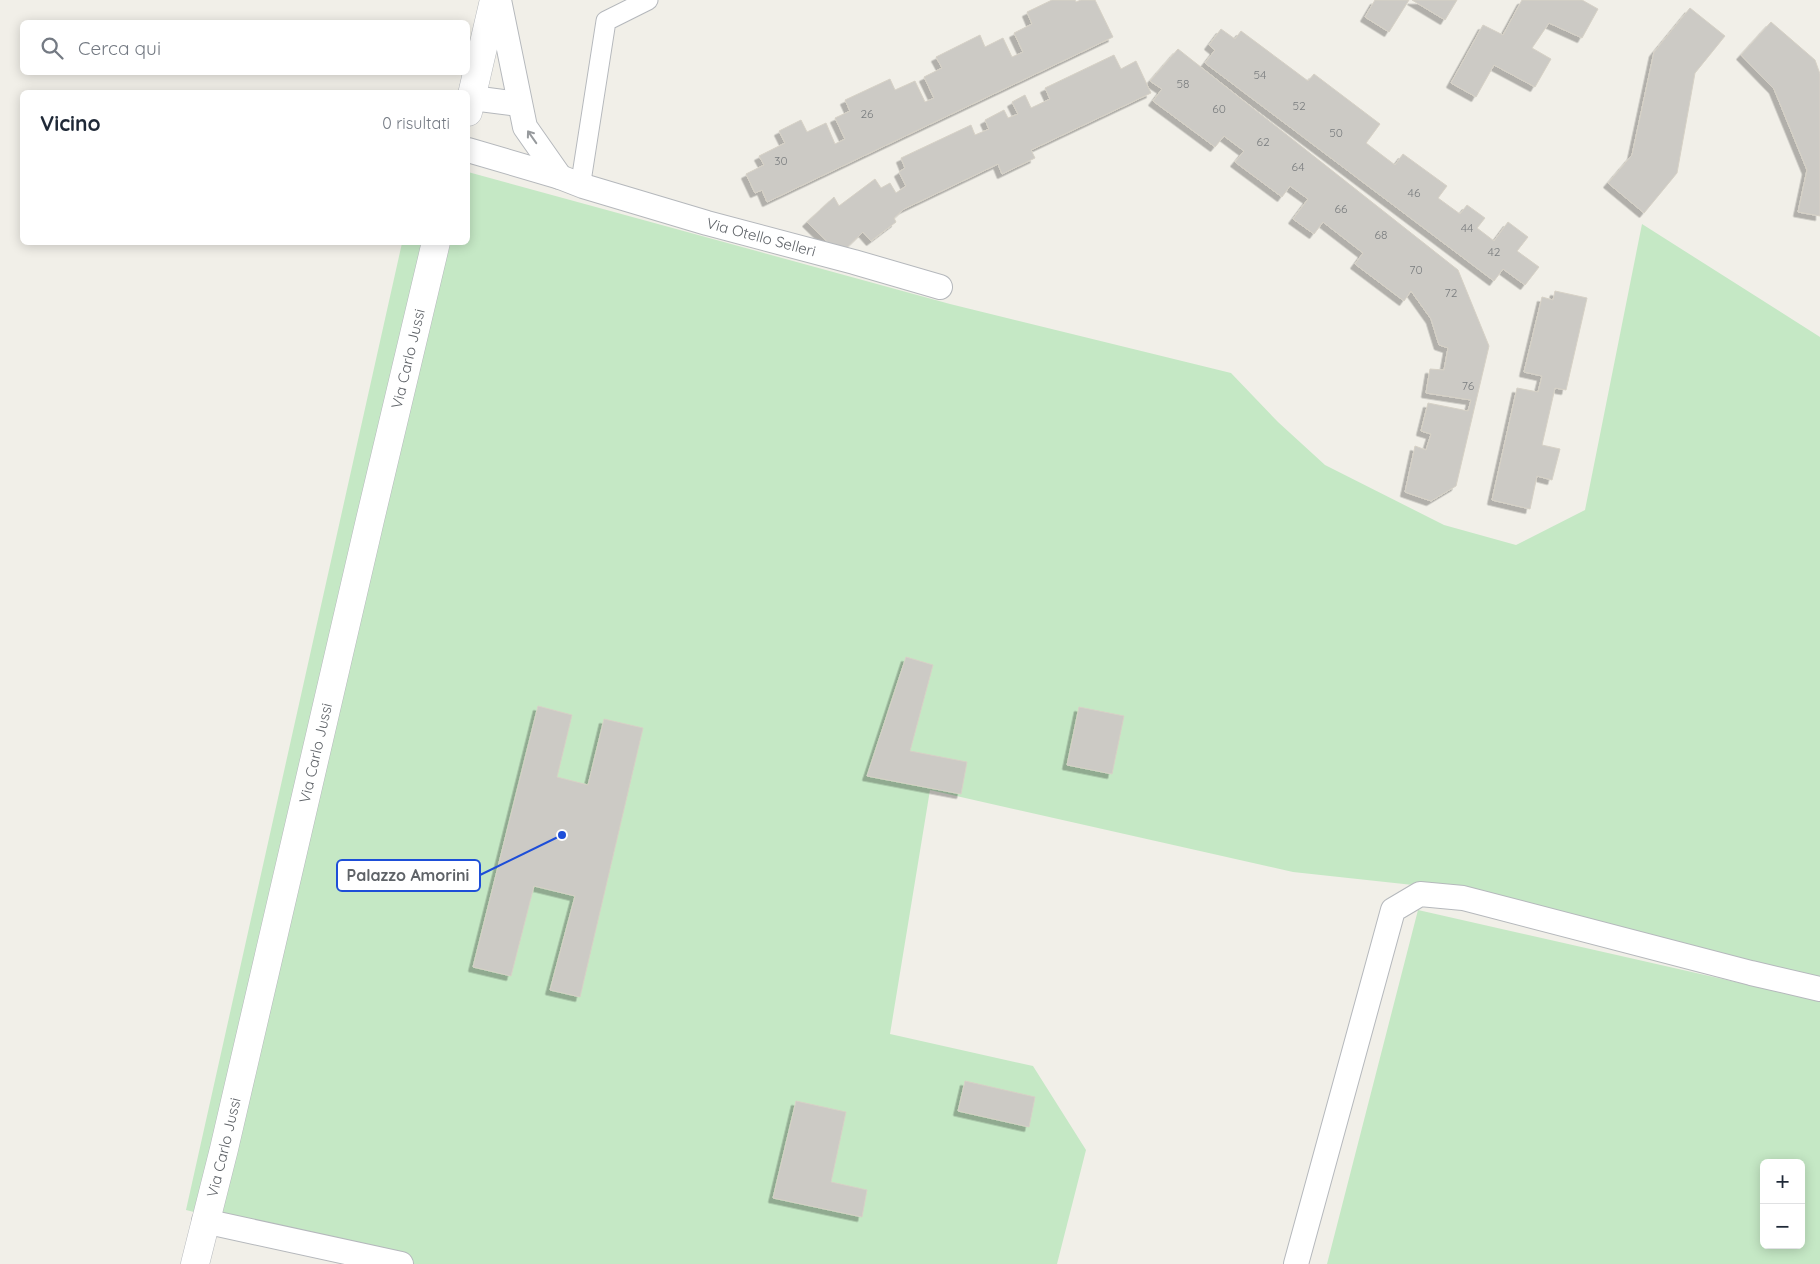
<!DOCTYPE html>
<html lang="it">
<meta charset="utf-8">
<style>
body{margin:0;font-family:Quicksand,sans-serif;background:#f2f2f3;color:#1f2937}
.controls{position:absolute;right:15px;bottom:15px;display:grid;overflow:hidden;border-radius:8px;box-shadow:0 2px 12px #0003}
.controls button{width:45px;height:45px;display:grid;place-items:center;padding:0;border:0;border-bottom:1px solid #e0e1e3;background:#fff;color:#1f2937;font:25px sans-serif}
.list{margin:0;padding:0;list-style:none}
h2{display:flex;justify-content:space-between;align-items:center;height:65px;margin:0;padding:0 20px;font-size:21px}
h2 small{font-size:16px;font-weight:400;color:#747a83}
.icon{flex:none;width:28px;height:28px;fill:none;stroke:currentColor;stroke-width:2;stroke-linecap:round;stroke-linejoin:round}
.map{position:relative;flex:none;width:1820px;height:1264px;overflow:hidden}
.search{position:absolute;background:#fff;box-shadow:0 2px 12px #0003;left:20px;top:20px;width:450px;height:55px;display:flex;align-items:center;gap:12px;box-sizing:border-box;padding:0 18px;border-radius:8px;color:#747a83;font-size:19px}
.panel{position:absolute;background:#fff;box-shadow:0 2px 12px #0003;left:20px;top:90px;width:450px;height:155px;border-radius:8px}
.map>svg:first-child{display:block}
.green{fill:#c5e8c5;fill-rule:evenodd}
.building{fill:#cccac5;stroke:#d6d1c6;filter:url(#shadow)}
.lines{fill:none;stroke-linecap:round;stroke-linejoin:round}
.pedestrian-casing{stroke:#b5b8bc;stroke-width:21}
.minor-casing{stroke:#b5b8bc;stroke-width:26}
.tertiary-casing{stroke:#b5b8bc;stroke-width:29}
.pedestrian{stroke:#fff;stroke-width:19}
.minor{stroke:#fff;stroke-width:24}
.tertiary{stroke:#fff;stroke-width:28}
.oneway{stroke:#979a9d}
.labels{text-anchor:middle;stroke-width:4;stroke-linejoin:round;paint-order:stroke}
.number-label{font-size:12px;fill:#7a7d7f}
.street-label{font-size:15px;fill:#5f6368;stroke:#fff}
.leader{fill:none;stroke:#1d4ed8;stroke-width:2}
.callout-dot{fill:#1d4ed8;stroke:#fff;stroke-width:2}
.callout{fill:#fff;stroke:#1d4ed8;stroke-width:2}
.callout-label{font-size:16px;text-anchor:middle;font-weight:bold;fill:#5f6368}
</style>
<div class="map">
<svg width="1820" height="1264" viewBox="0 0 1820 1264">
<defs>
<filter id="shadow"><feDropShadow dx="-4.5" dy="4.5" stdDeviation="0" flood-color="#0004"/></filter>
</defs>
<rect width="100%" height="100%" fill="#f1efe8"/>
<path class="green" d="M468,172L950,304L1231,373L1278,422L1325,465L1444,525L1516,545L1585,510L1642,224L1820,337V991L1413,885L1293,872L930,790L890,1034L1033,1066L1086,1150L1057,1264H398L186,1210L402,243L468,242Z
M1418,910L1820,1001V1264H1327ZM1764,1163H1801V1245H1764Z"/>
<path class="building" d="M1052,0H1075L1076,2L1081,0H1095L1113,37L767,202L762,190L755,193L746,174L764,165L759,156L785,143L779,131L801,120L807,132L826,123L835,144L845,139L835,118L850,111L845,100L890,79L895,90L915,81L925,102L934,98L924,77L942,68L936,57L980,35L985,47L1003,38L1012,57L1023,52L1014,33L1032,24L1027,12Z
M1375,0H1409L1389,32L1365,17Z
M1412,0H1457L1445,20Z
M1522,0H1582L1598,9L1582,38L1549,23L1532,48L1551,59L1535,87L1494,65L1476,97L1451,83L1483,25L1503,35Z
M1690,8L1725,36L1695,73L1677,173L1644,213L1608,183L1632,155L1654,52Z
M1771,22L1815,60L1820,74V216L1798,212L1807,170L1774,89L1741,55Z
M1221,29L1235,39L1241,31L1308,81L1314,74L1380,124L1366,143L1395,165L1403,154L1447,186L1438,198L1460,214L1467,205L1485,218L1477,228L1494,241L1508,222L1528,237L1517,251L1539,267L1525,285L1503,269L1494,281L1205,63L1215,50L1209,45Z
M1178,49L1458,270L1489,346L1456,486L1431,501L1405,492L1415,446L1426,450L1431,434L1421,431L1428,403L1468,411L1471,400L1426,393L1430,369L1444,370L1448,348L1439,345L1431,319L1411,291L1404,301L1355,264L1363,253L1323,222L1314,234L1293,219L1308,199L1290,186L1282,197L1235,162L1244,151L1224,136L1215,147L1153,101L1162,89L1150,81Z
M1114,55L1121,69L1136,61L1151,93L1031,150L1035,158L1002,174L998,164L904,209L894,218L896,222L871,241L863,232L840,254L807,222L834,197L839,206L875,179L881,188L890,183L896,193L906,186L899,172L905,168L901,158L971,125L975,135L989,129L985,120L1004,110L1008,118L1018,114L1012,102L1025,95L1031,108L1050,99L1045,88Z
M1555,291L1587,298L1566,390L1555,388L1542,445L1560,449L1552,480L1537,476L1530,509L1492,500L1517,388L1538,392L1542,376L1524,372L1542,297L1553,300Z
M906,657L933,665L910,751L967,762L961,794L867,776Z
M538,706L572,715L557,777L588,785L604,719L643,728L580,997L550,990L575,896L534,886L511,976L473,967Z
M1079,707L1124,716L1112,774L1067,765Z
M965,1081L1035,1097L1029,1127L958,1111Z
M796,1101L846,1112L831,1182L867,1190L862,1217L773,1198Z"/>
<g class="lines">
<defs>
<path id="pedestrian" d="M583,186L582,175L606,21L648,0"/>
<g id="minor">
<path d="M499,0L525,127L560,177"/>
<path d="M469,104L480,99L519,104"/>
<path id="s1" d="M468,150L560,177L583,186L707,223L854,262L940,287"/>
<path d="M204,1221L401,1264"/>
<path d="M1296,1264L1393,910L1420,894L1463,898L1751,973L1820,989"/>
</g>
<g id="tertiary">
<path d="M468,112L494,0"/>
<path id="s2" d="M195,1264L224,1149L370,520L436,242"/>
</g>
</defs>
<use href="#pedestrian" class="pedestrian-casing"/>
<use href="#minor" class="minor-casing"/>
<use href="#tertiary" class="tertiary-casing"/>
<use href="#pedestrian" class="pedestrian"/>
<use href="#minor" class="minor"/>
<use href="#tertiary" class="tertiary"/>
</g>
<defs><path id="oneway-shaft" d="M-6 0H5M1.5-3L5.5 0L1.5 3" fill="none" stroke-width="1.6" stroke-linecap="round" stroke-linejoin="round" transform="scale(1.25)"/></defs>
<use class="oneway" href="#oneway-shaft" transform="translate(532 137) rotate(-125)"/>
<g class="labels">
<g class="number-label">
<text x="1260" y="79">54</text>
<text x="1183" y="88">58</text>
<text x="1299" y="110">52</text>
<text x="1219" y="113">60</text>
<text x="867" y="118">26</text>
<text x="1336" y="137">50</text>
<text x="1263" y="146">62</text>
<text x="781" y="165">30</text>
<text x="1298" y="171">64</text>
<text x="1414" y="197">46</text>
<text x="1341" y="213">66</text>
<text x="1467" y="232">44</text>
<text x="1381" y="239">68</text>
<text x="1494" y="256">42</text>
<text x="1416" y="274">70</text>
<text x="1451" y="297">72</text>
<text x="1468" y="390">76</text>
</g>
<g class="street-label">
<text dy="5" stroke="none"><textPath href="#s1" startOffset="306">Via Otello Selleri</textPath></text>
<text dy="5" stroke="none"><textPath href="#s2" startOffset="930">Via Carlo Jussi</textPath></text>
<text dy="5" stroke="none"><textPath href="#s2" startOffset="525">Via Carlo Jussi</textPath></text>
<text dy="5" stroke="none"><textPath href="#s2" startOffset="120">Via Carlo Jussi</textPath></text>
</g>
</g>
<path class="leader" d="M562 835L480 875"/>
<circle class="callout-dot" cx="562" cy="835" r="5"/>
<rect class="callout" x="337" y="860" width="143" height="31" rx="5"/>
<g class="callout-label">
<text x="408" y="881">Palazzo Amorini</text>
</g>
</svg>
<div class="controls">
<button>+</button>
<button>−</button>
</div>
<div class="search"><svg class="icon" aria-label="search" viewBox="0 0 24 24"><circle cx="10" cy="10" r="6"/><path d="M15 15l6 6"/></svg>Cerca qui</div>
<section class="panel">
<h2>Vicino<small>0 risultati</small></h2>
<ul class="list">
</ul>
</section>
</div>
